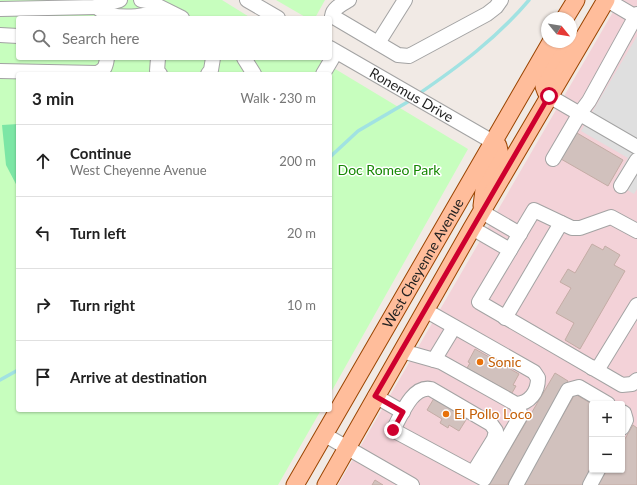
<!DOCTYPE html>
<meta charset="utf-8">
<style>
body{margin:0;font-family:Lato,sans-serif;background:#f2f2f2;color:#222}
.controls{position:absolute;right:12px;bottom:12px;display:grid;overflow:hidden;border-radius:4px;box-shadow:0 1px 3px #0004}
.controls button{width:36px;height:36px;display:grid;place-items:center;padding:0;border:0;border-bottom:1px solid #e0e0e0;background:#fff;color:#222;font:20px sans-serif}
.compass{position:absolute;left:541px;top:12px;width:36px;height:36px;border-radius:50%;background:#fff;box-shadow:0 1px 3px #0004;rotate:120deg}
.stop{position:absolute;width:12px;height:12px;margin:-9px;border:3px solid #ce002e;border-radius:50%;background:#fff}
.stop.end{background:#ce002e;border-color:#fff;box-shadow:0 1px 4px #0008}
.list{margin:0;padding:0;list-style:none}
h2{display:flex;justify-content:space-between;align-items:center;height:52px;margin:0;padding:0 16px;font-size:17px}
h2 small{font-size:13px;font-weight:400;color:#767676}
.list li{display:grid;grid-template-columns:26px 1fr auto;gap:12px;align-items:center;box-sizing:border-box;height:72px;padding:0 16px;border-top:1px solid #e0e0e0}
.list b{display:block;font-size:15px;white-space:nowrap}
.list p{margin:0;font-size:13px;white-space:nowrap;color:#767676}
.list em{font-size:13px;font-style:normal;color:#767676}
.icon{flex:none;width:22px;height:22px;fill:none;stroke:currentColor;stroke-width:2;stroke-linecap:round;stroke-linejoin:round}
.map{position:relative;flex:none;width:637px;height:485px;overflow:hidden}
.search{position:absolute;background:#fff;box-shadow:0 1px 3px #0004;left:16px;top:16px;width:316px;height:44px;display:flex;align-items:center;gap:10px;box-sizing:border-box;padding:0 14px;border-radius:4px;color:#767676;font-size:15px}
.panel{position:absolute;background:#fff;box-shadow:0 1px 3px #0004;left:16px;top:72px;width:316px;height:340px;border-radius:4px}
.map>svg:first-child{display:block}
.commercial{fill:#f3d2d8;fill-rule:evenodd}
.park{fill:#c7febe}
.pitch{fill:#7ce6a5}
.parking{fill:#dfdfdf}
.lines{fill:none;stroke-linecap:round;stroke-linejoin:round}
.stream{stroke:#a1e2e2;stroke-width:3.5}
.building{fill:#d1c1bd;stroke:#c4aca5}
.minor-casing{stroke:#a3a3a3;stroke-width:16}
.major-casing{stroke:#9a4400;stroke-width:19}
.minor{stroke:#fff;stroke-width:14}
.major{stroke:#ffbd9b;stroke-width:17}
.route{stroke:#ce002e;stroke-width:5}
.food-dot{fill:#e8710a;stroke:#fff;stroke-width:1.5}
.labels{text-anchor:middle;stroke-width:3;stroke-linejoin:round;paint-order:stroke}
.street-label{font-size:14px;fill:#1f1f1f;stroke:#fff}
.park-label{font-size:14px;fill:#158802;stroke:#fff}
.food-label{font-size:14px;fill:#c56008;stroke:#fff;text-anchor:start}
</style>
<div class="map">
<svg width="637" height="485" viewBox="0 0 637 485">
<rect width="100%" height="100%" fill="#f1eae5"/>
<path class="commercial" d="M620,0H637V485H338ZM592,404H622V470H592Z"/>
<path class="park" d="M0,0H222L251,18H18V58H317L468,149L330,394V74H18V410H321L278,485H0Z
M276,0H325L315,18H307Z"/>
<path class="pitch" d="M18,124V188L6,165L2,125Z"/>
<path class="parking" d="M637,36V189L634,194L614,182L628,158L581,131Z"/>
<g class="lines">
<path class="stream" d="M417,95C458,67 497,38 529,0
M330,157L358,131L411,100
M0,380L18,370"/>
</g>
<path class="building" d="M577,133L623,160L608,186L561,159Z
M592,244L603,250L605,246L620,255L614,265L625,271L580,349L565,340L574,323L556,313L571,288L560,282L568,269L575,273Z
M475,349L519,374L513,385L516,386L512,393L467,368L470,363L468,362Z
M555,373L568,381L507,485H489Z
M575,394L592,404V470L583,485H523Z
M436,395L469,415L459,431L449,425L448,428L440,423L442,419L427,410Z
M633,425L637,428V485H598L607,470H622V444Z
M375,480L383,485H372Z"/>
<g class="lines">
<defs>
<g id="minor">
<path d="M141,0L148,1L182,18"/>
<path d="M247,0L278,18"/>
<path d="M349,0C342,4 333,8 332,16L398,55L409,56L487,14L496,7L501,0"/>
<path d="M607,0L636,17"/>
<path d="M96,7C100,9 105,14 110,15C126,18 147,17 160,9"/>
<path d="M0,9L96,7L120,0"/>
<path d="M0,35L18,36"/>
<path d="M378,43L405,0"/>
<path id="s1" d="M330,48L493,142"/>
<path d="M158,58L157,71L160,74"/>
<path d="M244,58L254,74"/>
<path d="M0,71L97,73C105,70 106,66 107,58"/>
<path d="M208,74L211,70L213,58"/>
<path d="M323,74L336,52"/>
<path d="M549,96L637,147"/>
<path d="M553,159L580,113L589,101L637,14"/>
<path d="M621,186L637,160"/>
<path d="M482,212L520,234"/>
<path d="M472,228L510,250"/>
<path d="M637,231L611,217L580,228H572L534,210L479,302L622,385L632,384L637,380"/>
<path d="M505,318L561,223"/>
<path d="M402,351L441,362L516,404C530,403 538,392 538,378L534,372L425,310"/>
<path d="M434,360L454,327"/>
<path d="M592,368L599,367L637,305"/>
<path d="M375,396L403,412"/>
<path d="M622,412L624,413L626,420L622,428"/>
<path d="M325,435L412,485"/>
<path d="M473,473L494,439L496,431L491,424L431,389C412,385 401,416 393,430L484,479L521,415L516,404"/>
<path d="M516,485L568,390L579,387L608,404"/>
<path d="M590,485L598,470"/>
</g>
<g id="major">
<path d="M565,18L576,0"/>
<path d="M549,96C532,75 561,62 564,42"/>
<path d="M482,206L485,182L500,155L498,146L493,142"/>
<path id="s2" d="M295,485L551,42"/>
<path d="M326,485L472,228L606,0"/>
</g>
</defs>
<use href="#minor" class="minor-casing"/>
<use href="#major" class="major-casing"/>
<use href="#minor" class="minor"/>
<use href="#major" class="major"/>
</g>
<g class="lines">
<path class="route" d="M393,430L403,412L375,396L549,96"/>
</g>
<g class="food-dot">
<circle cx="480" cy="362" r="4"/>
<circle cx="446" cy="414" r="4"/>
</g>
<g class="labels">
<g class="street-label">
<text dy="5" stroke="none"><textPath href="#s1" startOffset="94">Ronemus Drive</textPath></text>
<text dy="5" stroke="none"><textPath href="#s2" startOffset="256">West Cheyenne Avenue</textPath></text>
</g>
<g class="park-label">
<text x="389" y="175">Doc Romeo Park</text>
</g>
<g class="food-label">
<text x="488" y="367">Sonic</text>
<text x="454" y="419">El Pollo Loco</text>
</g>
</g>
</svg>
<div class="controls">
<button>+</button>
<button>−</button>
</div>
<svg class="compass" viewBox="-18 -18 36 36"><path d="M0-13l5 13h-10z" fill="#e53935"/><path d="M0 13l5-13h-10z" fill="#767676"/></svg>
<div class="stop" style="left:549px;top:96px"></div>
<div class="stop end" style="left:393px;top:430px"></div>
<div class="search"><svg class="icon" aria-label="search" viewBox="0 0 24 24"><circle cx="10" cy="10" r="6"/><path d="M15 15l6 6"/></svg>Search here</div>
<section class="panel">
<h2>3 min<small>Walk · 230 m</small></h2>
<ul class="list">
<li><svg class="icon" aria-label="ahead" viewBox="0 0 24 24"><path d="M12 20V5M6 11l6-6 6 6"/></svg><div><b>Continue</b><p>West Cheyenne Avenue</p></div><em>200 m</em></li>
<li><svg class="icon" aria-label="left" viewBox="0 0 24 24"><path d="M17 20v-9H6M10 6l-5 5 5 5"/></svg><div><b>Turn left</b></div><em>20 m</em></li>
<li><svg class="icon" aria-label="right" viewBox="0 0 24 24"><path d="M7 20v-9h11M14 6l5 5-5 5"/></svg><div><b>Turn right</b></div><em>10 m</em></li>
<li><svg class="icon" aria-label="arrive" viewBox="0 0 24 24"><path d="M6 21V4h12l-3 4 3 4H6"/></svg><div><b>Arrive at destination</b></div></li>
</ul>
</section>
</div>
